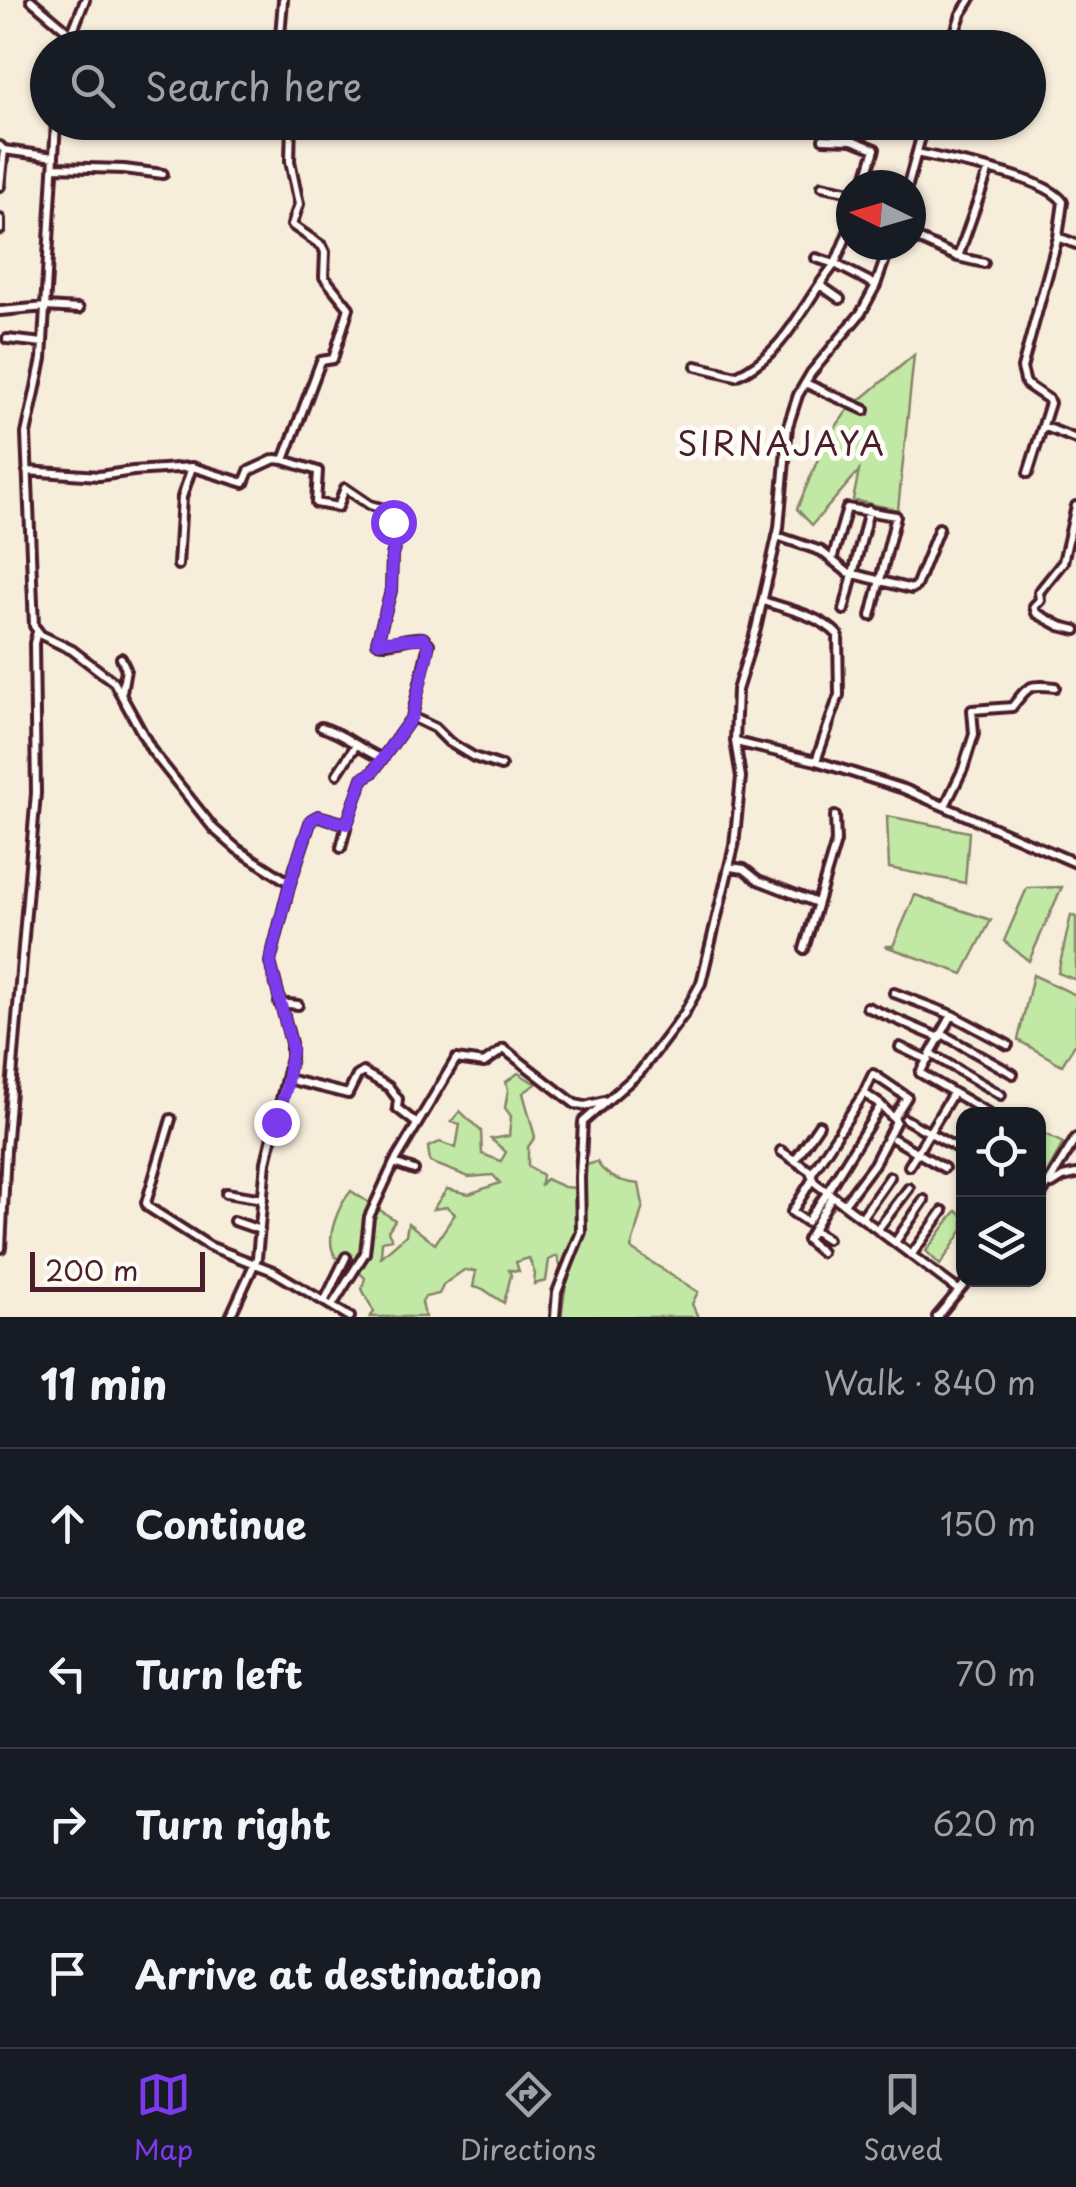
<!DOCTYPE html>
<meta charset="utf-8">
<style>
body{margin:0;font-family:"Playpen Sans",sans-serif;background:#242831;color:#f1f3f6}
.controls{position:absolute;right:30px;bottom:30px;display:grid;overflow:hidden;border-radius:20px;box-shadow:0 2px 8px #0004}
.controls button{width:90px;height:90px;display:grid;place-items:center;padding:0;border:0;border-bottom:2px solid #363941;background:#171b24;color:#f1f3f6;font:50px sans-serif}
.compass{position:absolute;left:836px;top:170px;width:90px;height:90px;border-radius:50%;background:#171b24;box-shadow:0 2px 8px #0004;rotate:275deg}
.scale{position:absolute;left:30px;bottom:25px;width:175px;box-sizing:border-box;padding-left:10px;border:5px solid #4a1f2b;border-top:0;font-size:28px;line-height:35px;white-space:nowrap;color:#4a1f2b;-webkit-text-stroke:8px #fdfcf7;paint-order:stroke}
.stop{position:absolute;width:30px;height:30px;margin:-22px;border:8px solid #7c3aed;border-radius:50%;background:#fff}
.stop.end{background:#7c3aed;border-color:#fff;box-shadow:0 2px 10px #0008}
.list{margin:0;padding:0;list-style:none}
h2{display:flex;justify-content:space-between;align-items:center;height:130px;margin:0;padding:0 40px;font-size:42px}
h2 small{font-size:32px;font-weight:400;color:#9ea1a6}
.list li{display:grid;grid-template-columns:65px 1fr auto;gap:30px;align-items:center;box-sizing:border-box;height:150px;padding:0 40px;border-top:2px solid #363941}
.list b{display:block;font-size:38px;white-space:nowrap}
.list em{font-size:32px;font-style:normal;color:#9ea1a6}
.icon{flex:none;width:55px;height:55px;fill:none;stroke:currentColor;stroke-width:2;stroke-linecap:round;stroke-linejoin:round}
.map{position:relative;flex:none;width:1076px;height:1317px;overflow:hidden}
.search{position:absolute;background:#171b24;box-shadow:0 2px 8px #0004;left:30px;right:30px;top:30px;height:110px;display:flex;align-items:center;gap:25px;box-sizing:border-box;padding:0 35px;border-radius:55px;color:#9ea1a6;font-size:38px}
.sheet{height:730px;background:#171b24}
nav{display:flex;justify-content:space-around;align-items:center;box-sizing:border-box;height:140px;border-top:2px solid #363941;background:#171b24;font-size:28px;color:#9ea1a6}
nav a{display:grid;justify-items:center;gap:5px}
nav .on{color:#7c3aed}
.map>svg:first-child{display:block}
.green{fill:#c1e9a5;stroke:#868468;stroke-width:2.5}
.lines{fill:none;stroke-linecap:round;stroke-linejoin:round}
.minor-casing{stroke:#4a1f2b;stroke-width:14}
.minor{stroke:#fdfcf7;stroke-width:6}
.route{stroke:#7c3aed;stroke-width:12}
.labels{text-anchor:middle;stroke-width:10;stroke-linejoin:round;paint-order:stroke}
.quarter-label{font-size:32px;letter-spacing:2.5px;fill:#4a1f2b;stroke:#fdfcf7}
</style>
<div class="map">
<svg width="1076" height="1317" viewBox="0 0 1076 1317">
<rect width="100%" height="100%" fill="#f7eddb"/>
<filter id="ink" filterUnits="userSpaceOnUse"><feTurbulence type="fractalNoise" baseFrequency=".01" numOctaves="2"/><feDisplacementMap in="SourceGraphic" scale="20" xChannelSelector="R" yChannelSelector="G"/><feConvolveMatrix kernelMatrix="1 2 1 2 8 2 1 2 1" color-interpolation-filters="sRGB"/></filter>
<g filter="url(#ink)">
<path class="green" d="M914,355L898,510L853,500L859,471L812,525L797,509L825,442L847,411Z
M887,816L969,832L965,883L889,868Z
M1062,887L1029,961L1004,941L1027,888Z
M915,895L991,920L963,974L885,946H893Z
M1071,915L1076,917V980L1058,973Z
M1033,975L1076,995V1043L1062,1065L1018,1040Z
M518,1073L536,1084L523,1093L535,1137L528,1147V1166L542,1175L541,1184L546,1179L564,1187L575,1188L586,1165L597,1162C606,1177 621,1182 639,1184L643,1205L631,1249L698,1292L692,1304L698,1317H561L566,1283L557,1256L549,1260L546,1281L534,1284L535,1274L529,1258L516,1262L519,1271L509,1270L511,1275L504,1303L483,1289L473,1287L476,1271L464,1270L444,1284L439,1294L425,1297L422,1302L425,1317H370L374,1312L362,1289L365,1278L353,1266L348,1268C344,1264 338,1261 335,1256C324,1238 339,1205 351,1191L395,1220L388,1231L392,1239L382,1241L381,1257L406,1235L408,1223L435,1244L455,1214L447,1207L433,1209L447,1189L469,1194L500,1183L493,1175L469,1177L430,1162L428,1147L440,1142L456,1148L460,1124L451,1122L460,1111L481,1131L482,1154L501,1161L506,1152L491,1139L509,1136L511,1116L505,1108L508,1090L506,1082Z
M1039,1131L1063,1143L1044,1179L1039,1176Z
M956,1211L963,1216V1230L940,1265L926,1251Z"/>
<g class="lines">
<defs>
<path id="minor" d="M31,0L70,33
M66,48L85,0
M279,48L283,0
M950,48L961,14L970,0
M56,122L42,359L26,434L34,626L41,635L72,650L114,682L152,751L214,829L237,849L290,883L270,962L291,1043V1058L266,1162L257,1258L230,1317
M823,139L852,140L875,149L864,185
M0,146L4,150L0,186
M4,150L54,157
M917,153C949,161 1046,176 1063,202L1058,237L1022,368L1026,384L1048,399L1050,403L1028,473
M54,167L124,169L163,174
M908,185L925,122
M822,186L851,192
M0,219V230
M911,236L958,257L984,263
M1058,237L1076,244
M958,257L989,169
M816,258L835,264L851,225
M820,285L840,299
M0,311L46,307L79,309
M7,339L43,343
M696,366L736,376C788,352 801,305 835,264L876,285
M805,383L865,410
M1043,426L1076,439
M284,460L318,471L316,503L338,507L345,488L370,505L391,511L393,523L401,529L392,555L391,591L377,642C391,646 407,636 423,638L429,644L412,717L372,773L363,778L347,824L318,816L311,820L290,883
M27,471L99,476L133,471L192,467L244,483L249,471L275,459L284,460L321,361L333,359L349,308L324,277L325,252L322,246L292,225L299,204L290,161L291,122
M1076,506L1063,562L1039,592L1040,600L1034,606L1036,613L1060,626L1076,630
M777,536L821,551L847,572L911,589L916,586L939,528
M832,560L847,508L896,516L871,616
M178,565L182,497L192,467
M763,601C787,609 821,616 838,635L839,695L816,761
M844,610L869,510
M121,658L126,669L122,692
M412,717L435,728L449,742L474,757L501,766
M321,727C345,734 359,749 381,758
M736,742L816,761L904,789L1076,863
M337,774L356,745
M945,806L963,769L974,734L972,710L1012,707C1029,686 1027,684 1055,687
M341,848L347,824
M730,867L744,869L758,880L817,903
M804,949L836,842L835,816
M894,993L952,1015L1008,1045
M279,1003L298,1005
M867,1007L940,1038
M952,1015L920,1073L990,1114
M942,1034L1013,1074
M900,1047L928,1060
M931,1054L1001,1095
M288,1079L348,1094L357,1076L363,1072L389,1087L398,1099L397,1108L416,1123
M864,1093L873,1074L907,1097L895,1116
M171,1119L146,1203L148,1207L209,1246L273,1271L350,1317
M905,1119L964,1152
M840,1130L864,1093L881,1105
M894,1139L944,1168
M781,1151L810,1171L814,1182L958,1290
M795,1160L819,1125
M909,1166L953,1093
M414,1170L394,1163L456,1059L484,1063L504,1049L575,1104L585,1106L604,1101
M812,1173L837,1135
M812,1180L792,1212L807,1222L826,1194
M1052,1184L1063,1177L1076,1174
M827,1192L881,1105L896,1121L874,1164L844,1204
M226,1193L263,1199
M1038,1200L1076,1138
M862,1217L890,1177
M234,1221L260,1230
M878,1229L909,1188
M813,1230L827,1239
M896,1241L924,1200
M1,1248L6,1150L36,793L34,643L37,632
M821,1252L807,1240L832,1196
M912,1254L943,1211
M325,1300L346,1257
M333,1304L365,1253L369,1217L394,1163
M555,1317L557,1292L581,1232L580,1177L583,1122L640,1072L684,1014L701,983L734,846L741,777L735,741L737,690L756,629L779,528L788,426L798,395L811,373L861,313L876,285L890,245
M937,1317L968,1280"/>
</defs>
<use href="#minor" class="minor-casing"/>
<use href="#minor" class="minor"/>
</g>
</g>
<g class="lines" filter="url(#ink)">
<path class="route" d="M276,1122L286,1090L292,1048L270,962L290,883L311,820L318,816L347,824L363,778L372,773L412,717L428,652V644L423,638L377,642L391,591L392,556L401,529L393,522"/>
</g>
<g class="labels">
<g class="quarter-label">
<text x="782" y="456">SIRNAJAYA</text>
</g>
</g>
</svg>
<div class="controls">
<button><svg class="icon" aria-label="locate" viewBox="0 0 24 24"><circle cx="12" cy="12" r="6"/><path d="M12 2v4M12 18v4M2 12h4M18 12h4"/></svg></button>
<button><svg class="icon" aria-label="layers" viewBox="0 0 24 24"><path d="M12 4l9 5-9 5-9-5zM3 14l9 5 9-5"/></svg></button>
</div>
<svg class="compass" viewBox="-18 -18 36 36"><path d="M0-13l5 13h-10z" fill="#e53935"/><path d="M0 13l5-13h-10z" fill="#9ea1a6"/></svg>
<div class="scale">200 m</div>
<div class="stop" style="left:393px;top:522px"></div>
<div class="stop end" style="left:276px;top:1122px"></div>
<div class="search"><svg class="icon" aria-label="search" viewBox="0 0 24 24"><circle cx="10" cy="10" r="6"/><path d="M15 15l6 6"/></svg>Search here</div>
</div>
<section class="sheet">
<h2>11 min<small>Walk · 840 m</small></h2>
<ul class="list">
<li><svg class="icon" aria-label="ahead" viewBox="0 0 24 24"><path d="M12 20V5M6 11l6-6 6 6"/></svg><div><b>Continue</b></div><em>150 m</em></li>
<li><svg class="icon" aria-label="left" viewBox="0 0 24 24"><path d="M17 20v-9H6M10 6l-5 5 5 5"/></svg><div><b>Turn left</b></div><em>70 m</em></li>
<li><svg class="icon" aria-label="right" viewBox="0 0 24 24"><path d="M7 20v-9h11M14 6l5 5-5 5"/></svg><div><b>Turn right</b></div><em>620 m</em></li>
<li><svg class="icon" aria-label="arrive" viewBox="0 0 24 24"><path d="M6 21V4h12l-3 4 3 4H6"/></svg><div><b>Arrive at destination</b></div></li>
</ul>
</section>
<nav>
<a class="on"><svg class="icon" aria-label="map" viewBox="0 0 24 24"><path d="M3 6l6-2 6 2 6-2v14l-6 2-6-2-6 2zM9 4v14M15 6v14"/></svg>Map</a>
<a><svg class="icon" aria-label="directions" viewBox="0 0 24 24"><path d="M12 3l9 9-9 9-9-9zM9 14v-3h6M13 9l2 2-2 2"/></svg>Directions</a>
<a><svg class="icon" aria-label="saved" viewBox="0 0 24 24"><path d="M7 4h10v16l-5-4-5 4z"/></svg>Saved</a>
</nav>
